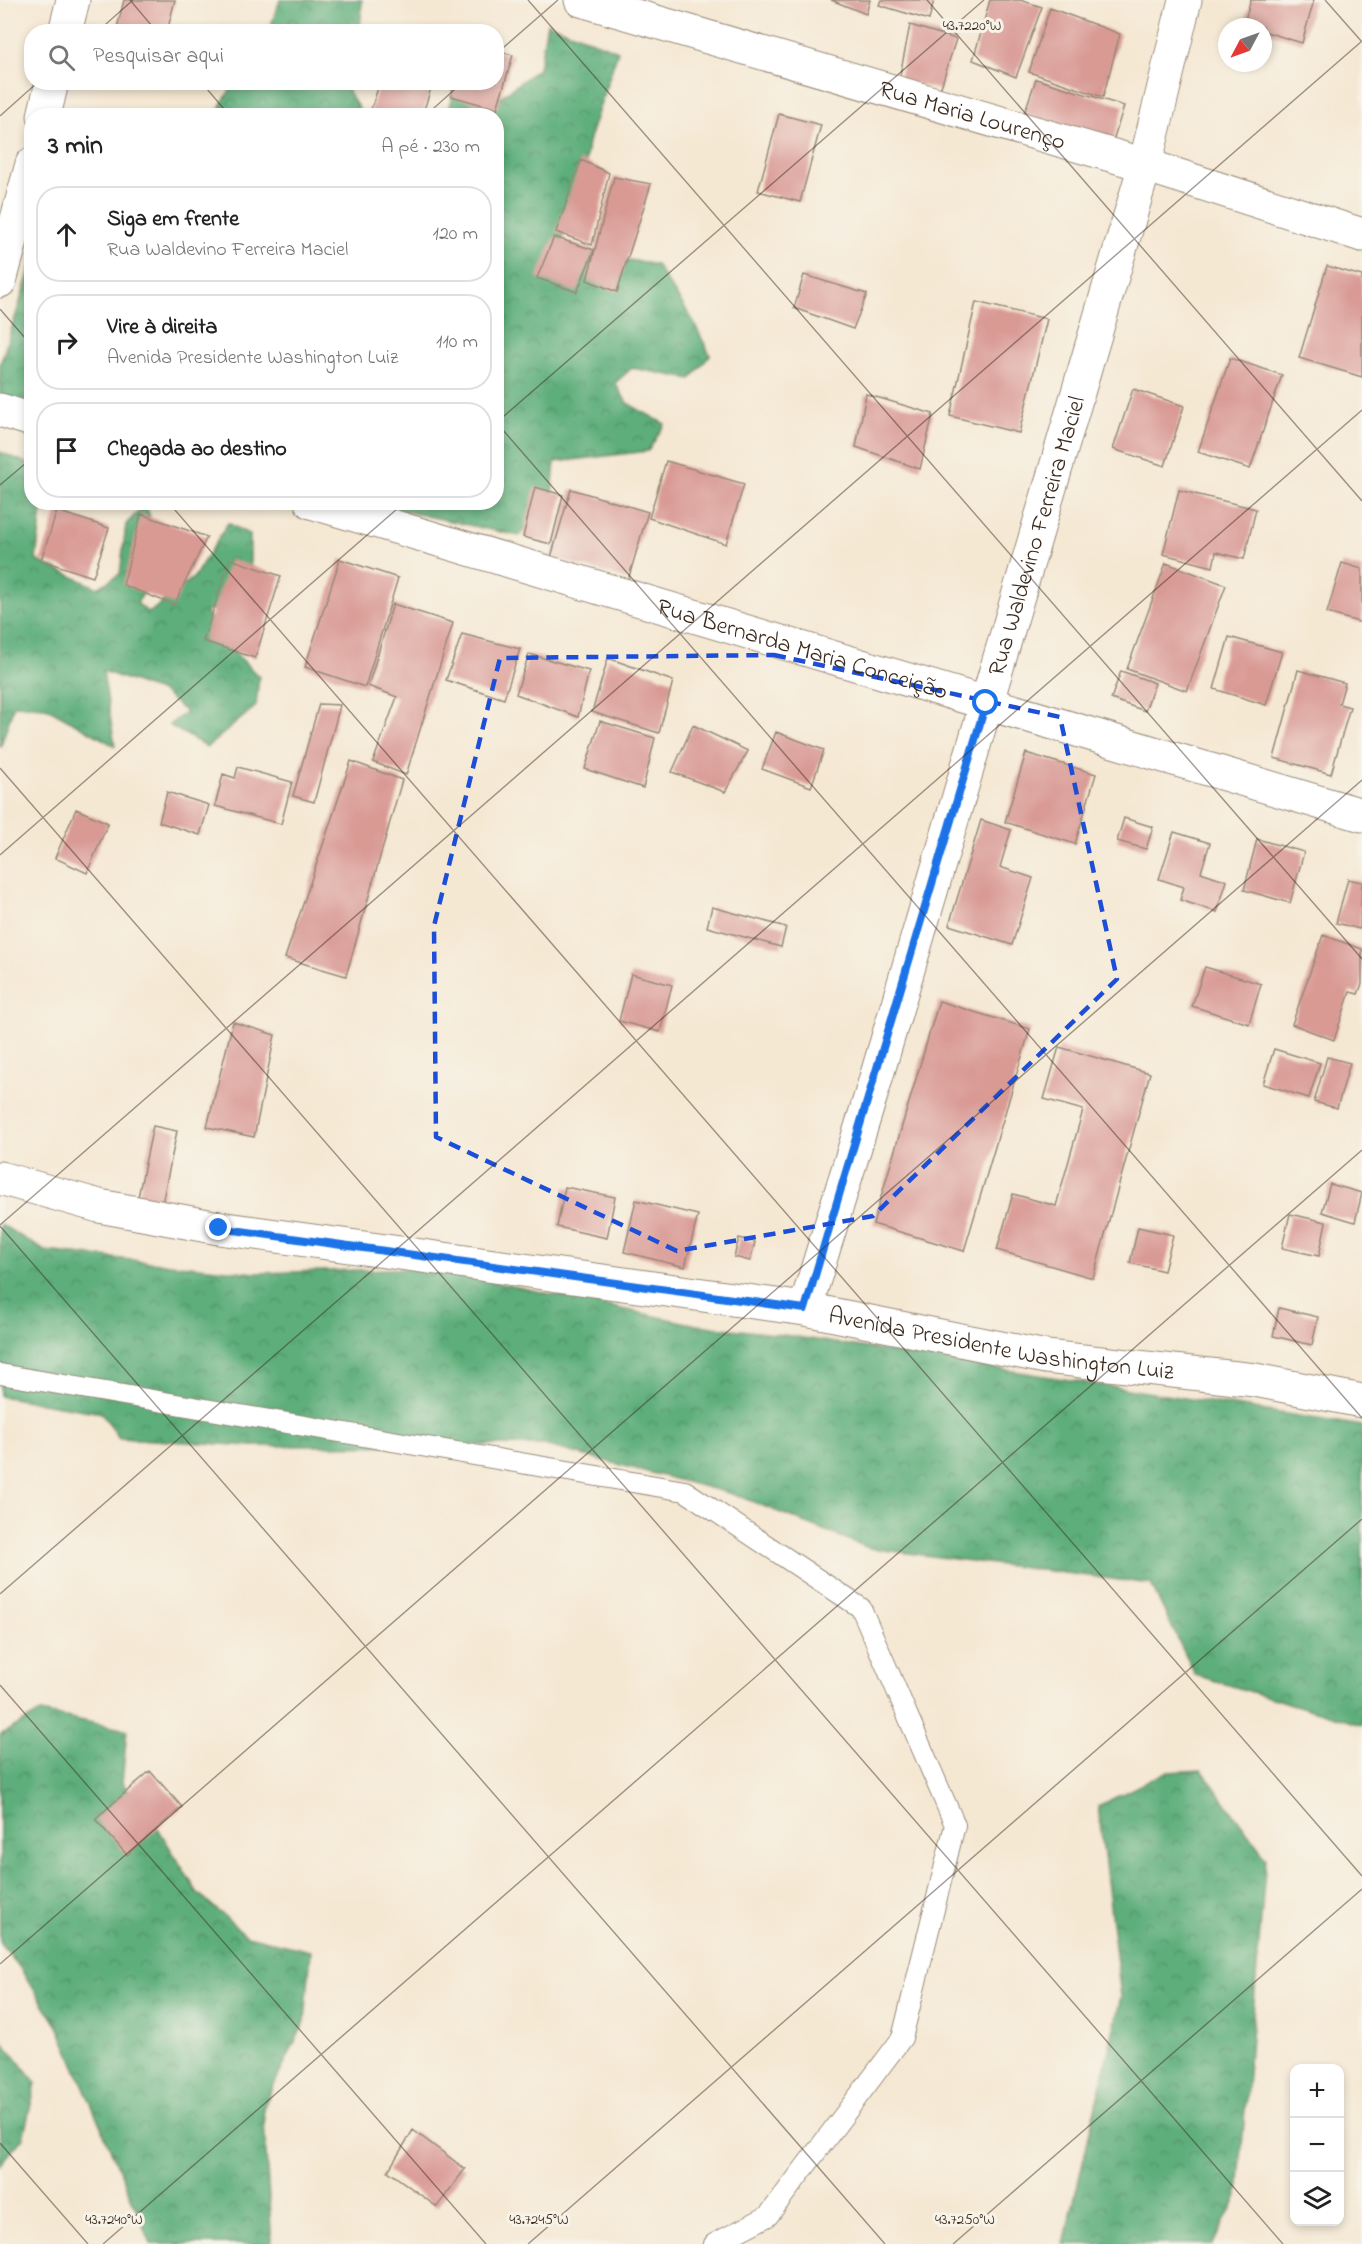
<!DOCTYPE html>
<html lang="pt">
<meta charset="utf-8">
<style>
body{margin:0;font-family:"Indie Flower",sans-serif;background:#f2f2f2;color:#222}
.controls{position:absolute;right:18px;bottom:18px;display:grid;overflow:hidden;border-radius:12px;box-shadow:0 3px 9px #0003}
.controls button{width:54px;height:54px;display:grid;place-items:center;padding:0;border:0;border-bottom:2px solid #e0e0e0;background:#fff;color:#222;font:30px sans-serif}
.compass{position:absolute;left:1218px;top:18px;width:54px;height:54px;border-radius:50%;background:#fff;box-shadow:0 3px 9px #0003;rotate:229deg}
.stop{position:absolute;width:18px;height:18px;margin:-14px;border:4px solid #1a73e8;border-radius:50%;background:#fff}
.stop.end{background:#1a73e8;border-color:#fff;box-shadow:0 2px 6px #0008}
.list{margin:0;padding:0;list-style:none}
h2{display:flex;justify-content:space-between;align-items:center;height:78px;margin:0;padding:0 24px;font-size:26px}
h2 small{font-size:20px;font-weight:400;color:#767676}
.list li{display:grid;grid-template-columns:39px 1fr auto;gap:18px;align-items:center;box-sizing:border-box;height:96px;margin:0 12px 12px;padding:0 12px;border:2px solid #e0e0e0;border-radius:24px}
.list b{display:block;font-size:22px;white-space:nowrap}
.list p{margin:0;font-size:20px;white-space:nowrap;color:#767676}
.list em{font-size:20px;font-style:normal;color:#767676}
.icon{flex:none;width:33px;height:33px;fill:none;stroke:currentColor;stroke-width:2;stroke-linecap:round;stroke-linejoin:round}
.map{position:relative;flex:none;width:1362px;height:2244px;overflow:hidden}
.search{position:absolute;background:#fff;box-shadow:0 3px 9px #0003;left:24px;top:24px;width:480px;height:66px;display:flex;align-items:center;gap:15px;box-sizing:border-box;padding:0 21px;border-radius:24px;color:#767676;font-size:22px}
.panel{position:absolute;background:#fff;box-shadow:0 3px 9px #0003;left:24px;top:108px;width:480px;height:402px;border-radius:24px}
.map>svg:first-child{display:block}
.forest{fill:url(#forest-crowns);stroke:#4c6c4c;stroke-width:1.5}
.building{fill:#d99a94}
.lines{fill:none;stroke-linecap:round;stroke-linejoin:round}
.lane-casing{stroke:#988978;stroke-width:22}
.street-casing{stroke:#988978;stroke-width:35}
.lane{stroke:#fff;stroke-width:20}
.street{stroke:#fff;stroke-width:33}
.route{stroke:#1a73e8;stroke-width:8}
.marked{fill:none;stroke:#1d4ed8;stroke-width:4.5;stroke-dasharray:12 8;stroke-linejoin:round}
.ticks{fill:none;stroke:#3b2a1e;stroke-width:1.5;stroke-opacity:0.45}
.labels{text-anchor:middle;stroke-width:6;stroke-linejoin:round;paint-order:stroke}
.street-label{font-size:24px;fill:#3b2a1e;stroke:#f7f3e8}
.ticks-label{font-size:15px;text-anchor:middle;fill:#3b2a1e;stroke:#f7f3e8;stroke-width:6;stroke-linejoin:round;paint-order:stroke}
</style>
<div class="map">
<svg width="1362" height="2244" viewBox="0 0 1362 2244">
<defs>
<pattern id="forest-crowns" width="20" height="18" patternUnits="userSpaceOnUse" patternTransform="scale(1.5)"><rect width="20" height="18" fill="#5dae7a"/><path d="M2 6a3 3 0 1 1 6 0M12 15a3 3 0 1 1 6 0" fill="none" stroke="#4e8e63"/></pattern>
</defs>
<rect width="100%" height="100%" fill="#f7f3e8"/>
<filter id="ink" filterUnits="userSpaceOnUse"><feTurbulence type="fractalNoise" baseFrequency=".0167" numOctaves="2"/><feDisplacementMap in="SourceGraphic" scale="12" xChannelSelector="R" yChannelSelector="G"/><feConvolveMatrix kernelMatrix="1 2 1 2 8 2 1 2 1" color-interpolation-filters="sRGB"/></filter>
<filter id="wash" filterUnits="userSpaceOnUse"><feTurbulence type="fractalNoise" baseFrequency=".008" numOctaves="4" result="noise"/><feDisplacementMap in="SourceGraphic" scale="24" xChannelSelector="R" yChannelSelector="G"/><feGaussianBlur stdDeviation="1.35" result="paint"/><feColorMatrix in="noise" values="0 0 0 0 0 0 0 0 0 0 0 0 0 0 0 0 0 1.4 0 .05"/><feComposite in="paint" operator="in"/></filter>
<g filter="url(#wash)">
<rect width="100%" height="100%" fill="#f5e8d3"/>
<path class="forest" d="M280,0H362L360,31H269Z
M547,23L618,51L588,142L582,191L559,247L656,265L691,317L710,355L691,379L632,368L615,383L627,403L665,424L648,451L555,462L552,495L519,536L367,503L496,502V116L448,115L455,86L486,108L539,68Z
M235,83H350L348,92L363,115H217L221,104Z
M31,267V408L0,398V365Z
M0,452L31,465L32,502L43,503L36,560L98,588L120,574L126,524L146,504L163,563L137,603L149,613L194,577L228,523L250,535V563L256,590L240,604L206,611L215,632L259,677L256,706L207,747L169,725L186,712L162,692L103,671L115,746L46,707L14,705L0,748Z
M0,1224L45,1251L256,1273L428,1268L697,1325L791,1336L1362,1426V1725L1195,1675L1151,1584L869,1548L736,1495L544,1445L254,1446L119,1438L102,1413L0,1396Z
M41,1712L127,1730L122,1783L159,1830L197,1892L247,1936L311,1951L305,2021L263,2108L272,2244H151L58,2026L18,1965L0,1944V1735Z
M1202,1770L1266,1858L1238,2194L1213,2244H1064L1121,1997L1098,1806L1166,1772Z
M0,2038L36,2083L23,2138L0,2165Z"/>
<g id="blocks">
<path class="building" d="M124,0H175L167,32H116Z
M831,0H870L866,14Z
M881,0H934L929,20L879,5Z
M990,0H1020L1042,7L1016,77L973,60Z
M1251,0H1314L1302,43L1263,31V27L1243,26Z
M1050,8L1120,34L1103,97L1029,72Z
M910,25L956,39L940,90L899,80Z
M496,51L513,55L497,109L451,96L454,82H496Z
M1036,79L1124,106L1112,144L1024,114Z
M380,82H433L422,116H378L370,112Z
M779,114L821,125L800,202L758,191Z
M581,160L609,173L592,245L556,232Z
M614,177L651,184L617,292L587,280Z
M554,237L594,250L577,292L537,278Z
M1327,266L1362,276V377L1299,358Z
M804,275L867,294L853,329L794,308Z
M976,302L1047,319L1019,433L950,416Z
M1230,358L1282,375L1250,469L1198,452Z
M1133,389L1184,406L1165,466L1113,449Z
M866,394L933,414L920,469L856,447Z
M666,461L744,484L726,544L649,518Z
M535,487L563,495L551,544L523,537Z
M571,489L648,512L628,580L551,557Z
M1179,490L1256,509L1244,559L1216,552L1213,567L1163,554Z
M57,511L109,528L93,577L41,560Z
M141,514L207,537L174,605L123,585Z
M230,559L281,576L255,658L203,641Z
M340,559L398,578L365,687L305,667Z
M1166,563L1226,585L1187,691L1127,669Z
M1342,563L1362,569V623L1327,613Z
M393,604L453,623L406,775L373,762L397,697L368,686Z
M462,634L520,649L504,699L446,680Z
M1229,637L1282,652L1266,705L1214,689Z
M529,654L589,671L578,717L516,694Z
M608,658L673,681L659,733L592,712Z
M1298,670L1345,683L1339,704L1350,707L1331,774L1274,758Z
M1121,671L1155,683L1145,711L1111,699Z
M319,704L340,705L314,802L293,796Z
M600,721L655,738L643,788L585,769Z
M693,725L748,751L725,792L672,772Z
M776,732L824,750L811,787L762,769Z
M1026,753L1096,774L1075,844L1005,822Z
M351,761L402,780L346,976L285,958Z
M238,767L292,782L281,824L215,806L223,774L235,778Z
M167,792L209,805L200,835L159,822Z
M76,809L108,823L87,873L55,858Z
M1124,818L1153,827L1146,849L1117,841Z
M981,820L1011,830L1000,867L1033,878L1012,945L949,925Z
M1174,832L1210,843L1201,872L1227,881L1217,912L1180,900L1184,887L1159,879Z
M1257,839L1304,852L1290,903L1244,890Z
M1348,879L1362,882L1360,929L1336,923Z
M712,907L786,927L781,947L707,927Z
M1323,935L1362,949V984L1358,994L1350,992L1334,1040L1292,1024Z
M1205,967L1261,984L1249,1024L1192,1006Z
M631,974L672,985L660,1032L619,1021Z
M939,1001L1030,1029L964,1251L873,1224Z
M233,1022L275,1035L254,1137L207,1127Z
M1059,1047L1150,1073L1093,1278L997,1250L1013,1194L1056,1206L1083,1110L1044,1099Z
M1274,1049L1320,1063L1309,1098L1263,1084Z
M1327,1057L1350,1063L1337,1108L1314,1102Z
M153,1126L177,1131L162,1204L138,1197Z
M1330,1184L1362,1193L1355,1222L1322,1212Z
M565,1187L615,1197L607,1238L557,1227Z
M636,1200L698,1215L685,1267L624,1252Z
M1290,1214L1326,1222L1319,1256L1282,1248Z
M1138,1227L1173,1235L1164,1271L1130,1263Z
M739,1238L755,1242L750,1261L734,1257Z
M1279,1308L1318,1317L1312,1345L1273,1336Z
M150,1771L182,1807L127,1855L95,1819Z
M413,2130L465,2169L437,2207L388,2171Z"/>
</g>
</g>
<g filter="url(#ink)">
<use href="#blocks" fill-opacity="0" stroke="#988978" stroke-width="1.5"/>
<g class="lines">
<defs>
<path id="lane" d="M0,1374L685,1491L861,1608L955,1825L902,2038L768,2216L714,2244"/>
<g id="street">
<path id="s1" d="M581,0L1145,165L1362,235"/>
<path d="M65,32L73,0"/>
<path d="M44,116L52,82"/>
<path d="M0,281L32,164"/>
<path d="M0,410L32,420"/>
<path id="s2" d="M311,502L1362,815"/>
<path id="s3" d="M0,1178L99,1206L219,1228L805,1309L1046,1357L1255,1380L1362,1401"/>
<path id="s4" d="M805,1309L871,1095L1145,165L1185,0"/>
</g>
</defs>
<use href="#lane" class="lane-casing"/>
<use href="#street" class="street-casing"/>
<use href="#lane" class="lane"/>
<use href="#street" class="street"/>
</g>
</g>
<g class="lines" filter="url(#ink)">
<path class="route" d="M219,1228L805,1309L986,703"/>
</g>
<path class="marked" d="M774,655L1060,717L1117,979L873,1216L677,1251L436,1137L434,926L500,658Z"/>
<path class="ticks" d="M130,0L157,32M528,0L1362,959M927,0L1362,501M1325,0L1362,42M97,32L133,0M496,54L558,0M201,82L230,116M0,116L38,82M425,116L463,82M0,309L32,346M496,422L1362,1418M496,423L984,0M0,485L32,458M168,502L1362,1876M0,768L1283,2244M0,855L405,502M0,1225L1362,41M0,1226L885,2244M0,1594L1362,410M0,1685L486,2244M0,1964L1362,780M0,2143L88,2244M103,2244L1362,1150M528,2244L1362,1519M953,2244L1362,1889"/>
<g class="labels">
<g class="street-label">
<text dy="8" stroke="none"><textPath href="#s1" startOffset="408">Rua Maria Lourenço</textPath></text>
<text dy="8" stroke="none"><textPath href="#s4" startOffset="807">Rua Waldevino Ferreira Maciel</textPath></text>
<text dy="8" stroke="none"><textPath href="#s2" startOffset="513">Rua Bernarda Maria Conceição</textPath></text>
<text dy="8" stroke="none"><textPath href="#s3" startOffset="1016">Avenida Presidente Washington Luiz</textPath></text>
</g>
</g>
<g class="ticks-label">
<text x="972" y="30">43.7220°W</text>
<text x="114" y="2224">43.7240°W</text>
<text x="539" y="2224">43.7245°W</text>
<text x="965" y="2224">43.7250°W</text>
</g>
</svg>
<div class="controls">
<button>+</button>
<button>−</button>
<button><svg class="icon" aria-label="layers" viewBox="0 0 24 24"><path d="M12 4l9 5-9 5-9-5zM3 14l9 5 9-5"/></svg></button>
</div>
<svg class="compass" viewBox="-18 -18 36 36"><path d="M0-13l5 13h-10z" fill="#e53935"/><path d="M0 13l5-13h-10z" fill="#767676"/></svg>
<div class="stop" style="left:986px;top:703px"></div>
<div class="stop end" style="left:219px;top:1228px"></div>
<div class="search"><svg class="icon" aria-label="search" viewBox="0 0 24 24"><circle cx="10" cy="10" r="6"/><path d="M15 15l6 6"/></svg>Pesquisar aqui</div>
<section class="panel">
<h2>3 min<small>A pé · 230 m</small></h2>
<ul class="list">
<li><svg class="icon" aria-label="ahead" viewBox="0 0 24 24"><path d="M12 20V5M6 11l6-6 6 6"/></svg><div><b>Siga em frente</b><p>Rua Waldevino Ferreira Maciel</p></div><em>120 m</em></li>
<li><svg class="icon" aria-label="right" viewBox="0 0 24 24"><path d="M7 20v-9h11M14 6l5 5-5 5"/></svg><div><b>Vire à direita</b><p>Avenida Presidente Washington Luiz</p></div><em>110 m</em></li>
<li><svg class="icon" aria-label="arrive" viewBox="0 0 24 24"><path d="M6 21V4h12l-3 4 3 4H6"/></svg><div><b>Chegada ao destino</b></div></li>
</ul>
</section>
</div>
